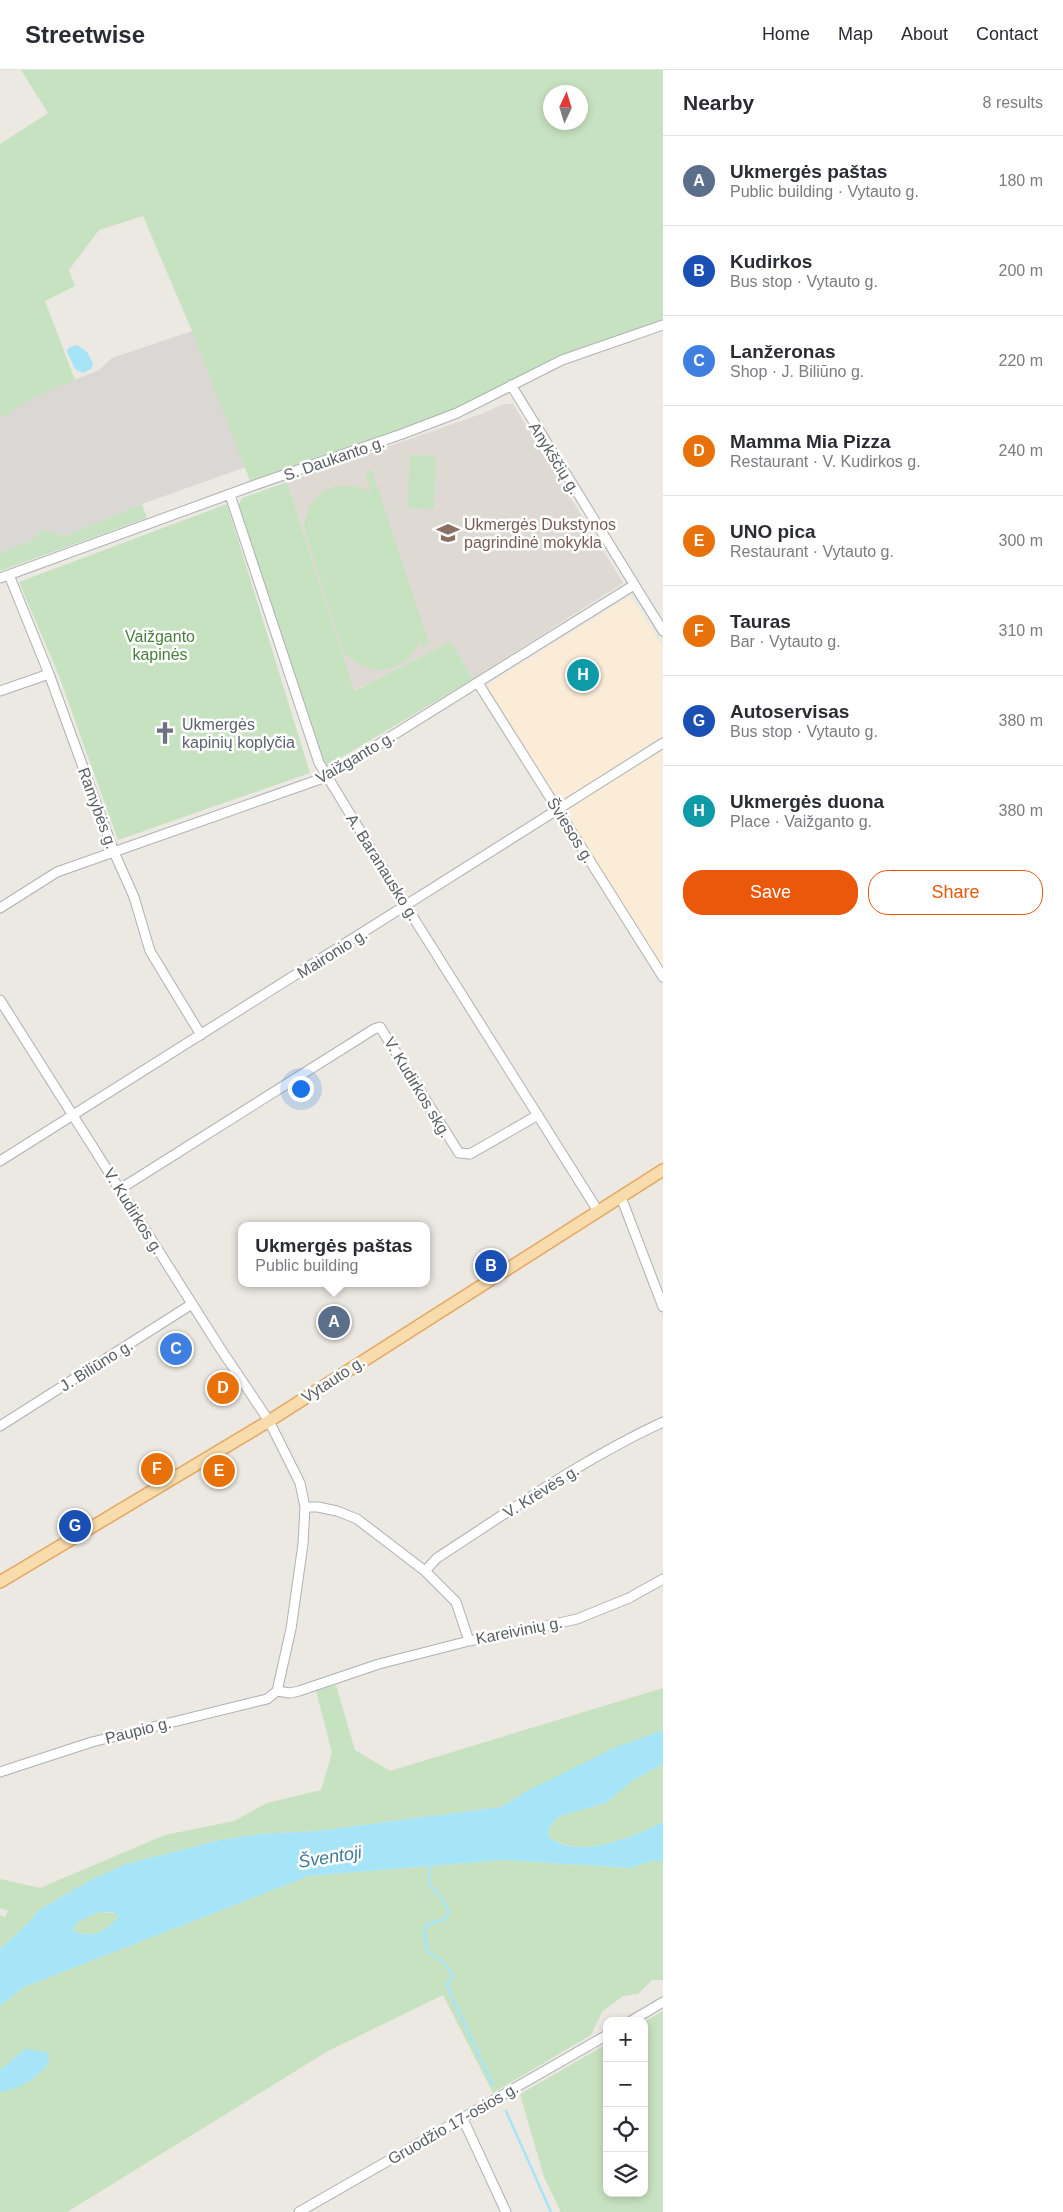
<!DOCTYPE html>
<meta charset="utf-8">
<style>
body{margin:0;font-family:Helvetica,sans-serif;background:#f2f2f3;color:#2b2b33}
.controls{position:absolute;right:15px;bottom:15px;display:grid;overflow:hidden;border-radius:10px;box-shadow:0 2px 8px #0003}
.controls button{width:45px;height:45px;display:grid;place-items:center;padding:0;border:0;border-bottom:1px solid #e1e1e2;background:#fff;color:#2b2b33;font:25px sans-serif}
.compass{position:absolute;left:543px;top:15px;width:45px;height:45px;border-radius:50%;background:#fff;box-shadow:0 2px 8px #0003;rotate:4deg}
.you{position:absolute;left:300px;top:1018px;width:18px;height:18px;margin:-12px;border:4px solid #fff;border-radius:50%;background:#1a73e8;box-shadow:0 0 0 8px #1a73e833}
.badge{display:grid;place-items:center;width:32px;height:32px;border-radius:50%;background:#ea580c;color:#fff;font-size:16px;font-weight:700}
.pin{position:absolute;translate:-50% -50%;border:2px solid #fff;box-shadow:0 1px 5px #0006}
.popup{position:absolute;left:238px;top:1152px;width:192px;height:65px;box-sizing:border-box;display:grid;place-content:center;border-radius:10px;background:#fff;filter:drop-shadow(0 1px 4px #0005);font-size:16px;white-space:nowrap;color:#7c7c81}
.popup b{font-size:19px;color:#2b2b33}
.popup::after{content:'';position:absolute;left:50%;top:100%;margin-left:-10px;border:10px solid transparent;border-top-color:#fff}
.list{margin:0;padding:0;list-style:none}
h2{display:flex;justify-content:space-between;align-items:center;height:65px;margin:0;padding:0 20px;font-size:21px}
h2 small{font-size:16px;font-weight:400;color:#7c7c81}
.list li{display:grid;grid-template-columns:32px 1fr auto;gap:15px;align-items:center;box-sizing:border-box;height:90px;padding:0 20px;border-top:1px solid #e1e1e2}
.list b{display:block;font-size:19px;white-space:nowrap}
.list p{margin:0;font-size:16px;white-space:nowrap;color:#7c7c81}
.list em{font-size:16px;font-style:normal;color:#7c7c81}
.actions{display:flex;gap:10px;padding:15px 20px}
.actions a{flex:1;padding:11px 0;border:1px solid #ea580c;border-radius:20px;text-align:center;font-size:18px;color:#ea580c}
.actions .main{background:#ea580c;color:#fff}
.icon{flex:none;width:28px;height:28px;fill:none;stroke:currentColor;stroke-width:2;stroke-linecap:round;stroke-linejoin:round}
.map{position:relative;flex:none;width:663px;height:2142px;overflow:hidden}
header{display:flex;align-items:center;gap:30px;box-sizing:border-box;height:70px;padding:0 25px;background:#fff;border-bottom:1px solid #e1e1e2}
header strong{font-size:24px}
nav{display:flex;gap:28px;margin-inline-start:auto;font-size:18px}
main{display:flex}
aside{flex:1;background:#fff}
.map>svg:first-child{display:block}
.commercial{fill:#fbecd8}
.industrial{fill:#dbd7d4}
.education{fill:#dfd9d3}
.green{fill:#c7e2c0;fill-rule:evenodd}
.water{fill:#a6e5f8;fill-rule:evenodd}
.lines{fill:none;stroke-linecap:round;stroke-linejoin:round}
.stream{stroke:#a6e5f8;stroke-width:2.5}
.minor-casing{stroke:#aeb1b4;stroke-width:11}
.major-casing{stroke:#e6a662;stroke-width:14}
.minor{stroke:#fff;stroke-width:9}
.major{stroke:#f8dcab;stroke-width:11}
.labels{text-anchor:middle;stroke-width:5;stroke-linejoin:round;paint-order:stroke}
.street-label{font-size:16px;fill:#5a5f62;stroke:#fff}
.education-label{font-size:16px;fill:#785e54;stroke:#fff;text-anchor:start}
.park-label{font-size:16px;fill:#46803b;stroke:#fff}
.worship-label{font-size:16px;fill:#5b616d;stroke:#fff;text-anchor:start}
.water-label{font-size:18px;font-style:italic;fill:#3f7c97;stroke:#fff}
</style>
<header>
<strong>Streetwise</strong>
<nav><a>Home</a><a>Map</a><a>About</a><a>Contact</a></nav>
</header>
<main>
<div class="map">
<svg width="663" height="2142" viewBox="0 0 663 2142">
<rect width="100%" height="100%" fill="#ece8e2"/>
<path class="commercial" d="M630,526L663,578V901L560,737L487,615Z"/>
<path class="industrial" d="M192,261L246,397L142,434L65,466L42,459L31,471L0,482V343L4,347L16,337L51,319L99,300L112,288Z"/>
<path class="education" d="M504,334H513L623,513L473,609L451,571L353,621L287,412L481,344Z"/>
<path class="green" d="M21,0H663V255L561,290L457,343L252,416L192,261L143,146L99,160L69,200L75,216L45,231L75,310C50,320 25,330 4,347L0,343V74L48,43ZM550,22H580V52H550Z
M410,385L436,386L434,439L407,438Z
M372,400L429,574L423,576L420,571C404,606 368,608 343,582L304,457C309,419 337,408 371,421L365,402Z
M287,412L354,621L451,571L473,609L327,696L321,685L238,436L242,428Z
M142,434L147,448L0,501V482L31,471L42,459L65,466Z
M227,434L310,703L118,770L59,606L19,512Z
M336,1615L355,1680L390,1701L663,1618V1660L527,1721L501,1737L317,1761L260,1764L220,1770L126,1794L91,1810L39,1840L28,1853L0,1879V1845L5,1847L8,1841L0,1838V1809L40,1818L165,1765L234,1751L267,1733L321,1720L332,1683L316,1621Z
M663,1694V1752C633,1767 578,1791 548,1766L550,1756L560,1746L606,1733L632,1711Z
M502,1790L631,1798L651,1791H663V1910H652L638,1924L623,1926L602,1942L591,1965L493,2023L443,1925L328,1981L67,2142H0V2022L25,1979L0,2000V1936L24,1917L309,1806Z
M99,1842L118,1843L119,1846C104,1863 93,1870 72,1860L78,1852Z
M663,1941V2142H561L544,2107L520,2024L607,1974V2123H644V1952Z"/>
<path class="water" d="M77,275L87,282L93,293L91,299L83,303L75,299L67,282L68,278Z
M663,1660V1694L632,1711L606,1733L560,1746L550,1756L548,1766C577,1792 634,1766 663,1752V1791H651L631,1798L502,1790L309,1806L24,1917L0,1936V1879L28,1853L39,1840L91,1810L126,1794L220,1770L260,1764L317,1761L501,1737L527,1721L614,1678ZM99,1842H113L119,1846C104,1863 93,1870 72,1860L78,1852Z
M25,1979L47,1982L49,1993C35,2009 21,2019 0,2022V2000Z"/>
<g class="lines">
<path class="stream" d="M429,1796V1814L441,1827L449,1842L445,1849L426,1855L424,1866L428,1882C440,1888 447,1894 453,1907L447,1914L451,1925L493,2015
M506,2041L551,2142"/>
<defs>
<path id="minor" d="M511,315L663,561
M230,425L319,693L406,836L598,1141
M9,505L49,604L114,782L134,827L150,881L201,965
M0,508L252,416L402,364L457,343L562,290L663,255
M478,613L663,907
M0,621L49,604
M0,838L57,802L326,707L634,515
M0,930L220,1278L269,1351L300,1413L305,1437L303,1474L291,1559L277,1621
M0,1091L663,673
M120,1119L374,959L380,957L459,1083L470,1084L538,1045
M621,1127L663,1237
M0,1356L192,1234
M305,1437H318L337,1441L357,1449L425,1501L456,1532L469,1571
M425,1501L437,1488C511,1440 583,1389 663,1352
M0,1702L92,1672L267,1629L277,1621L290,1623L299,1621L379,1594L469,1571L546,1556L577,1549L629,1528L663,1509
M631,1951L663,1932
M462,2047L506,2142
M299,2142L607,1965"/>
<path id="major" d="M0,1512L269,1351L663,1100"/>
</defs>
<use href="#minor" class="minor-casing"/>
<use href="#major" class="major-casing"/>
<use href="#minor" class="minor"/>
<use href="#major" class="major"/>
</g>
<defs>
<symbol id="school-bare" viewBox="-9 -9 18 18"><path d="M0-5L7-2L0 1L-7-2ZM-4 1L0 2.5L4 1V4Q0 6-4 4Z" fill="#8d6e63" stroke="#fff" stroke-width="2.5" paint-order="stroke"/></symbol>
<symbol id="church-bare" viewBox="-9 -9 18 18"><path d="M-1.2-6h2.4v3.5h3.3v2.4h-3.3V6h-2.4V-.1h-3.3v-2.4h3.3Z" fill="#6b7280" stroke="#fff" stroke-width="2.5" paint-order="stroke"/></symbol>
</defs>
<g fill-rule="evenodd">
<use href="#school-bare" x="432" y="447" width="32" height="32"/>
<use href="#church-bare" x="149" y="647" width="32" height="32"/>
</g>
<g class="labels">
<g class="street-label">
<text transform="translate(334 388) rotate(-19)" y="6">S. Daukanto g.</text>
<text transform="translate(555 388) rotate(58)" y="6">Anykščių g.</text>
<text transform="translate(355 687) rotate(-30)" y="6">Vaižganto g.</text>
<text transform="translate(98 738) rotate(70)" y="6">Ramybės g.</text>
<text transform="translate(571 760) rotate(58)" y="6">Šviesos g.</text>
<text transform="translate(383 797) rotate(58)" y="6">A. Baranausko g.</text>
<text transform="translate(332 883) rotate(-32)" y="6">Maironio g.</text>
<text transform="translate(418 1017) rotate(59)" y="6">V. Kudirkos skg.</text>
<text transform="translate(134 1141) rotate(58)" y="6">V. Kudirkos g.</text>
<text transform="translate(96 1295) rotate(-32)" y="6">J. Biliūno g.</text>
<text transform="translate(333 1309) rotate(-33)" y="6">Vytauto g.</text>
<text transform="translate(541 1421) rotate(-32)" y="6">V. Krėvės g.</text>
<text transform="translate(519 1560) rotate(-11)" y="6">Kareivinių g.</text>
<text transform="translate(138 1660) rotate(-14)" y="6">Paupio g.</text>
<text transform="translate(453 2053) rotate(-30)" y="6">Gruodžio 17-osios g.</text>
</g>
<g class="education-label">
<text x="464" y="460">Ukmergės Dukstynos<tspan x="464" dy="18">pagrindinė mokykla</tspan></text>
</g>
<g class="park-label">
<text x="160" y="572">Vaižganto<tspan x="160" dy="18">kapinės</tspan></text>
</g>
<g class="worship-label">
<text x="182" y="660">Ukmergės<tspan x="182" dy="18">kapinių koplyčia</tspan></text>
</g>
<g class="water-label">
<text transform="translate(330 1787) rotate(-9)" y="6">Šventoji</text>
</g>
</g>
</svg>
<div class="controls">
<button>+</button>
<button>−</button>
<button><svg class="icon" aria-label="locate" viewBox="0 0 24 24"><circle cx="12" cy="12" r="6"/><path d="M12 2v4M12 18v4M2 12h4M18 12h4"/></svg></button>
<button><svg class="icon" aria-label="layers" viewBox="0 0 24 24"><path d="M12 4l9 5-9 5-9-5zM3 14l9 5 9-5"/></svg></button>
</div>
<svg class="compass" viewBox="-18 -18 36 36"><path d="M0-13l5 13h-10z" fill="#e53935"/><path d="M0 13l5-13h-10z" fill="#7c7c81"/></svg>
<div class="you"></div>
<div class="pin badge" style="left:334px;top:1252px;background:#5c6f8a">A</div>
<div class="popup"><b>Ukmergės paštas</b>Public building</div>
<div class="pin badge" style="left:491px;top:1196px;background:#1a4fb4">B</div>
<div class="pin badge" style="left:176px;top:1279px;background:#3f7fe0">C</div>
<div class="pin badge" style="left:223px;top:1318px;background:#e8710a">D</div>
<div class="pin badge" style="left:219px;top:1401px;background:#e8710a">E</div>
<div class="pin badge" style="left:157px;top:1399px;background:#e8710a">F</div>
<div class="pin badge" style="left:75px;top:1456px;background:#1a4fb4">G</div>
<div class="pin badge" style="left:583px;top:605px;background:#0f9aa8">H</div>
</div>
<aside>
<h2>Nearby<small>8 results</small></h2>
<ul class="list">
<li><span class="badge" style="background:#5c6f8a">A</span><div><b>Ukmergės paštas</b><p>Public building · Vytauto g.</p></div><em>180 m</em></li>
<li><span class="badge" style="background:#1a4fb4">B</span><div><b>Kudirkos</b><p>Bus stop · Vytauto g.</p></div><em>200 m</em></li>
<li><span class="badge" style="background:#3f7fe0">C</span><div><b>Lanžeronas</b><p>Shop · J. Biliūno g.</p></div><em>220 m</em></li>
<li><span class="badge" style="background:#e8710a">D</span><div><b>Mamma Mia Pizza</b><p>Restaurant · V. Kudirkos g.</p></div><em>240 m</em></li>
<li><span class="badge" style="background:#e8710a">E</span><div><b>UNO pica</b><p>Restaurant · Vytauto g.</p></div><em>300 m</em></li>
<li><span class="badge" style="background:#e8710a">F</span><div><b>Tauras</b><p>Bar · Vytauto g.</p></div><em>310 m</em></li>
<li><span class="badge" style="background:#1a4fb4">G</span><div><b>Autoservisas</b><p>Bus stop · Vytauto g.</p></div><em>380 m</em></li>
<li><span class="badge" style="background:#0f9aa8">H</span><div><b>Ukmergės duona</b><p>Place · Vaižganto g.</p></div><em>380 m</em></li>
</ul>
<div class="actions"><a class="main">Save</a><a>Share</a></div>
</aside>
</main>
